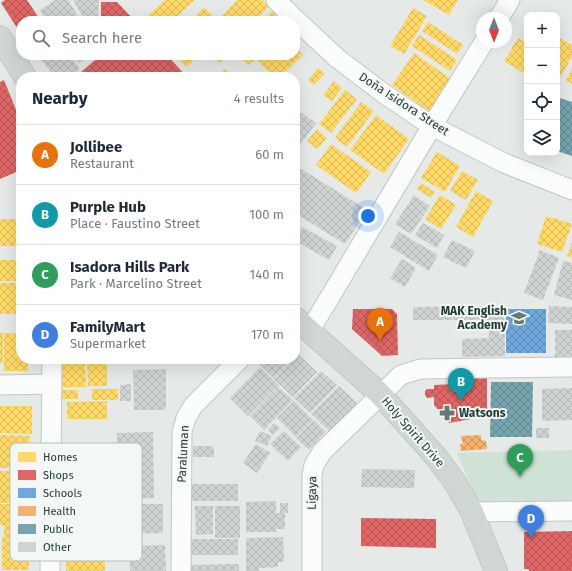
<!DOCTYPE html>
<meta charset="utf-8">
<style>
body{margin:0;font-family:"Fira Sans",sans-serif;background:#f6f6f7;color:#1f2937}
.controls{position:absolute;right:12px;top:12px;display:grid;overflow:hidden;border-radius:8px;box-shadow:0 4px 16px #0002}
.controls button{width:36px;height:36px;display:grid;place-items:center;padding:0;border:0;border-bottom:1px solid #e0e1e3;background:#fff;color:#1f2937;font:20px sans-serif}
.compass{position:absolute;left:476px;top:12px;width:36px;height:36px;border-radius:50%;background:#fff;box-shadow:0 4px 16px #0002;rotate:180deg}
.you{position:absolute;left:368px;top:216px;width:14px;height:14px;margin:-10px;border:3px solid #fff;border-radius:50%;background:#1a73e8;box-shadow:0 0 0 6px #1a73e833}
.badge{display:grid;place-items:center;width:26px;height:26px;border-radius:50%;background:#111827;color:#fff;font-size:13px;font-weight:700}
.pin{position:absolute;translate:-50% -33px;filter:drop-shadow(0 1px 2px #0008)}
.pin::after{content:'';position:absolute;top:21px;width:14px;height:12px;background:inherit;clip-path:polygon(0 0,100% 0,50% 100%)}
.list{margin:0;padding:0;list-style:none}
h2{display:flex;justify-content:space-between;align-items:center;height:52px;margin:0;padding:0 16px;font-size:17px}
h2 small{font-size:13px;font-weight:400;color:#747a83}
.list li{display:grid;grid-template-columns:26px 1fr auto;gap:12px;align-items:center;box-sizing:border-box;height:60px;padding:0 16px;border-top:1px solid #e0e1e3}
.list b{display:block;font-size:15px;white-space:nowrap}
.list p{margin:0;font-size:13px;white-space:nowrap;color:#747a83}
.list em{font-size:13px;font-style:normal;color:#747a83}
.icon{flex:none;width:22px;height:22px;fill:none;stroke:currentColor;stroke-width:2;stroke-linecap:round;stroke-linejoin:round}
.map{position:relative;flex:none;width:572px;height:571px;overflow:hidden}
.search{position:absolute;background:#fff;box-shadow:0 4px 16px #0002;left:16px;top:16px;width:284px;height:44px;display:flex;align-items:center;gap:10px;box-sizing:border-box;padding:0 14px;border-radius:16px;color:#747a83;font-size:15px}
.panel{position:absolute;background:#fff;box-shadow:0 4px 16px #0002;left:16px;top:72px;width:284px;height:292px;border-radius:16px}
.map>svg:first-child{display:block}
.green{fill:#cfe2d5}
.homes{fill:url(#homes-cross-hatch)}
.shops{fill:url(#shops-cross-hatch)}
.schools{fill:url(#schools-cross-hatch)}
.health{fill:url(#health-cross-hatch)}
.public{fill:url(#public-cross-hatch)}
.building{fill:url(#building-cross-hatch)}
.lines{fill:none;stroke-linecap:round;stroke-linejoin:round}
.minor-casing{stroke:#c2c7c5;stroke-width:21}
.major-casing{stroke:#c1c9c7;stroke-width:24}
.minor{stroke:#fbfcfc;stroke-width:19}
.major{stroke:#cfd6d4;stroke-width:22}
.labels{text-anchor:middle;stroke-width:4;stroke-linejoin:round;paint-order:stroke}
.street-label{font-size:12px;fill:#243c36;stroke:#f3f8f6}
.poi-label{font-size:12px;font-weight:bold;fill:#243c36;stroke:#f3f8f6;text-anchor:end}
.key{fill:#f3f8f6;stroke:#b5c0bc;stroke-width:1}
.key-label{font-size:11px;fill:#243c36}
</style>
<div class="map">
<svg width="572" height="571" viewBox="0 0 572 571">
<defs>
<pattern id="homes-cross-hatch" width="8" height="8" patternUnits="userSpaceOnUse"><rect width="8" height="8" fill="#ffd966"/><path d="M0 0l8 8M0 8l8-8" fill="none" stroke="#dabb59"/></pattern>
<pattern id="shops-cross-hatch" width="8" height="8" patternUnits="userSpaceOnUse"><rect width="8" height="8" fill="#e06666"/><path d="M0 0l8 8M0 8l8-8" fill="none" stroke="#b55555"/></pattern>
<pattern id="schools-cross-hatch" width="8" height="8" patternUnits="userSpaceOnUse"><rect width="8" height="8" fill="#6fa8dc"/><path d="M0 0l8 8M0 8l8-8" fill="none" stroke="#5b8ab3"/></pattern>
<pattern id="health-cross-hatch" width="8" height="8" patternUnits="userSpaceOnUse"><rect width="8" height="8" fill="#f6b26b"/><path d="M0 0l8 8M0 8l8-8" fill="none" stroke="#c79259"/></pattern>
<pattern id="public-cross-hatch" width="8" height="8" patternUnits="userSpaceOnUse"><rect width="8" height="8" fill="#76a5af"/><path d="M0 0l8 8M0 8l8-8" fill="none" stroke="#61888f"/></pattern>
<pattern id="building-cross-hatch" width="8" height="8" patternUnits="userSpaceOnUse"><rect width="8" height="8" fill="#cfd3d2"/><path d="M0 0l8 8M0 8l8-8" fill="none" stroke="#b2b6b5"/></pattern>
</defs>
<rect width="100%" height="100%" fill="#e5eae8"/>
<path class="green" d="M572,450V501L479,504L457,453Z"/>
<path class="homes" d="M165,0H195L172,21H151L147,17Z
M237,0H262L269,6L255,21H217Z
M423,0H458L449,15Z
M204,7L214,17L211,21H191Z
M413,8L427,16L404,54L390,46Z
M273,10L283,21H262Z
M428,22L463,45L457,54L422,31Z
M419,35L457,60L450,71L412,46Z
M557,36L572,45V57L557,83Z
M518,38L527,43V71L525,74L504,61Z
M295,47L303,55L280,77H274L258,61L265,55H295Z
M414,53L451,79L429,111L392,85Z
M175,55H199L187,67Z
M213,55H227L220,63L212,56Z
M238,55H259L249,65Z
M318,68L325,74L314,85L308,80Z
M572,68V84L566,80Z
M225,69L235,77H219Z
M257,73L263,77H253Z
M334,81L342,88L332,101L323,95Z
M345,90L357,99L331,133L319,124Z
M361,102L374,111L347,147L335,138Z
M376,115L409,139L384,174L350,150Z
M317,129L327,138L317,149L307,141Z
M331,144L371,172L356,193L316,165Z
M437,152L460,166L445,192L421,178Z
M462,171L478,180L466,200L450,191Z
M421,183L435,192L431,198L417,189Z
M476,191L493,201L473,237L456,227Z
M440,195L456,205L441,229L425,219Z
M546,216L572,224L562,252L537,244Z
M0,219H21V246H0Z
M572,242V258L567,256Z
M0,260H21V281H0Z
M0,283H21V314H0Z
M0,332H3V363H0Z
M4,333L21,334V359H28V371H4Z
M59,359H85L86,387H60Z
M87,359H107V386H88Z
M92,389H118V400H92Z
M60,390H78V399H60Z
M107,401V419H67V402Z
M0,406H32V434L0,433Z
M0,435L30,436L29,469L0,468Z
M0,471L31,472V503H0Z
M0,504L30,505V523H27V537H4V525H0Z
M2,537L39,538V551H29V570H2Z
M66,542H80V552H105V571H66Z"/>
<path class="shops" d="M5,0H27L41,21H21V34L1,3Z
M101,2H117L135,21H101Z
M101,55H167L186,76L184,77H75Z
M199,72L205,77H194Z
M4,80L21,122V170L0,179V82Z
M353,309H392L397,314L398,355L382,356L352,329Z
M474,377H487V416L449,423L434,405V397L427,398L425,395V391L427,389H434V385L474,383Z
M361,518L436,519V548L361,546Z
M572,531V571H529V569H524V532Z"/>
<path class="schools" d="M506,309H546V353H506Z"/>
<path class="health" d="M481,435V440L486,441L487,449L461,451L460,444H463L461,436Z"/>
<path class="public" d="M557,97L572,102V156L557,151Z
M491,382H533L532,437H490Z"/>
<path class="building" d="M55,0H68L81,21H47L40,10Z
M73,0H99L98,21H85Z
M49,55H70L80,69L68,77H54L42,60Z
M73,55H91L79,63Z
M295,108L316,123L295,152Z
M295,165L367,210L345,244L295,213Z
M414,195L430,206L411,234L395,224Z
M295,219L299,221L295,228Z
M423,223L444,235L437,248L415,235Z
M302,227L337,246L329,260L295,241V238Z
M399,232L438,255L429,271L390,247Z
M452,240L475,251L466,268L443,257Z
M540,250L559,258L543,300L524,293Z
M402,259L416,268L405,287L390,278Z
M563,261L572,263V300L554,295Z
M504,306L505,356L462,357V339L489,338L488,320H413V307Z
M549,306L572,307V324L548,323Z
M555,330H572V361H555Z
M298,354L317,372L293,397L274,379Z
M258,359H292L274,378L256,361Z
M260,367L279,385L248,416L230,398Z
M166,369V410H134L133,370Z
M321,371L337,385L310,413L294,398Z
M131,384V401H120V385Z
M339,386L357,403L330,432L311,414Z
M278,387L293,400L264,430L250,416Z
M572,388V420L542,421V389Z
M294,401L313,420L296,437L277,418Z
M314,420L326,432L309,450L296,438Z
M274,423L280,428L273,435L268,430Z
M536,428H549V438H536Z
M260,431L272,436L267,446L255,441Z
M284,431L301,447L288,461L270,444Z
M153,432L154,498L118,499L117,433Z
M256,444L270,453L257,473L243,463Z
M193,446H214V457H193Z
M362,469L415,470L414,488L361,487Z
M190,484H238V501H190Z
M276,501V513H285V529H276V532H246V502Z
M280,503H288V513H280Z
M126,504H163V533L126,534Z
M195,506H213V534L196,535Z
M215,506H240V538H215Z
M283,537L284,562H278V567L259,568V571H246V538Z
M187,539H238V555H187Z
M165,545L166,571H130L129,546Z
M239,564V571H188V565Z"/>
<g class="lines">
<defs>
<path id="minor" d="M276,0L294,18L337,58L383,93L432,126L504,163L572,190
M499,18L510,0
M309,331L324,307L432,126L484,42
M0,385L52,384
M472,512L572,511
M50,571L52,359
M181,571L182,432L186,418L193,406L240,359
M312,571V475L314,465L322,452L401,375L420,369L572,367"/>
<path id="major" d="M0,37L25,77
M295,318L380,394L437,458L456,484L472,512L496,571"/>
</defs>
<use href="#minor" class="minor-casing"/>
<use href="#major" class="major-casing"/>
<use href="#minor" class="minor"/>
<use href="#major" class="major"/>
</g>
<defs>
<symbol id="school-bare" viewBox="-9 -9 18 18"><path d="M0-5L7-2L0 1L-7-2ZM-4 1L0 2.5L4 1V4Q0 6-4 4Z" fill="#687974" stroke="#f3f8f6" stroke-width="2.5" paint-order="stroke"/></symbol>
<symbol id="pharmacy-bare" viewBox="-9 -9 18 18"><path d="M-2-6h4v4h4v4h-4v4h-4v-4h-4v-4h4Z" fill="#687974" stroke="#f3f8f6" stroke-width="2.5" paint-order="stroke"/></symbol>
</defs>
<g fill-rule="evenodd">
<use href="#school-bare" x="508" y="307" width="22" height="22"/>
<use href="#pharmacy-bare" x="436" y="402" width="22" height="22"/>
</g>
<g class="labels">
<g class="street-label">
<text transform="translate(404 104) rotate(33)" y="4">Doña Isidora Street</text>
<text transform="translate(413 432) rotate(49)" y="4">Holy Spirit Drive</text>
<text transform="translate(183 454) rotate(-87)" y="4">Paraluman</text>
<text transform="translate(312 493) rotate(-89)" y="4">Ligaya</text>
</g>
<g class="poi-label">
<text x="507" y="315">MAK English<tspan x="507" dy="14">Academy</tspan></text>
<text x="459" y="417" text-anchor="start">Watsons</text>
</g>
</g>
<rect x="10" y="443" width="132" height="118" rx="6" class="key"/>
<rect x="18" y="452" width="18" height="10" fill="#ffd966"/>
<rect x="18" y="470" width="18" height="10" fill="#e06666"/>
<rect x="18" y="488" width="18" height="10" fill="#6fa8dc"/>
<rect x="18" y="506" width="18" height="10" fill="#f6b26b"/>
<rect x="18" y="524" width="18" height="10" fill="#76a5af"/>
<rect x="18" y="542" width="18" height="10" fill="#cfd3d2"/>
<g class="key-label">
<text x="43" y="461">Homes</text>
<text x="43" y="479">Shops</text>
<text x="43" y="497">Schools</text>
<text x="43" y="515">Health</text>
<text x="43" y="533">Public</text>
<text x="43" y="551">Other</text>
</g>
</svg>
<div class="controls">
<button>+</button>
<button>−</button>
<button><svg class="icon" aria-label="locate" viewBox="0 0 24 24"><circle cx="12" cy="12" r="6"/><path d="M12 2v4M12 18v4M2 12h4M18 12h4"/></svg></button>
<button><svg class="icon" aria-label="layers" viewBox="0 0 24 24"><path d="M12 4l9 5-9 5-9-5zM3 14l9 5 9-5"/></svg></button>
</div>
<svg class="compass" viewBox="-18 -18 36 36"><path d="M0-13l5 13h-10z" fill="#e53935"/><path d="M0 13l5-13h-10z" fill="#747a83"/></svg>
<div class="you"></div>
<div class="pin badge" style="left:380px;top:341px;background:#e8710a">A</div>
<div class="pin badge" style="left:461px;top:401px;background:#0f9aa8">B</div>
<div class="pin badge" style="left:520px;top:477px;background:#2e9e5b">C</div>
<div class="pin badge" style="left:531px;top:538px;background:#3f7fe0">D</div>
<div class="search"><svg class="icon" aria-label="search" viewBox="0 0 24 24"><circle cx="10" cy="10" r="6"/><path d="M15 15l6 6"/></svg>Search here</div>
<section class="panel">
<h2>Nearby<small>4 results</small></h2>
<ul class="list">
<li><span class="badge" style="background:#e8710a">A</span><div><b>Jollibee</b><p>Restaurant</p></div><em>60 m</em></li>
<li><span class="badge" style="background:#0f9aa8">B</span><div><b>Purple Hub</b><p>Place · Faustino Street</p></div><em>100 m</em></li>
<li><span class="badge" style="background:#2e9e5b">C</span><div><b>Isadora Hills Park</b><p>Park · Marcelino Street</p></div><em>140 m</em></li>
<li><span class="badge" style="background:#3f7fe0">D</span><div><b>FamilyMart</b><p>Supermarket</p></div><em>170 m</em></li>
</ul>
</section>
</div>
